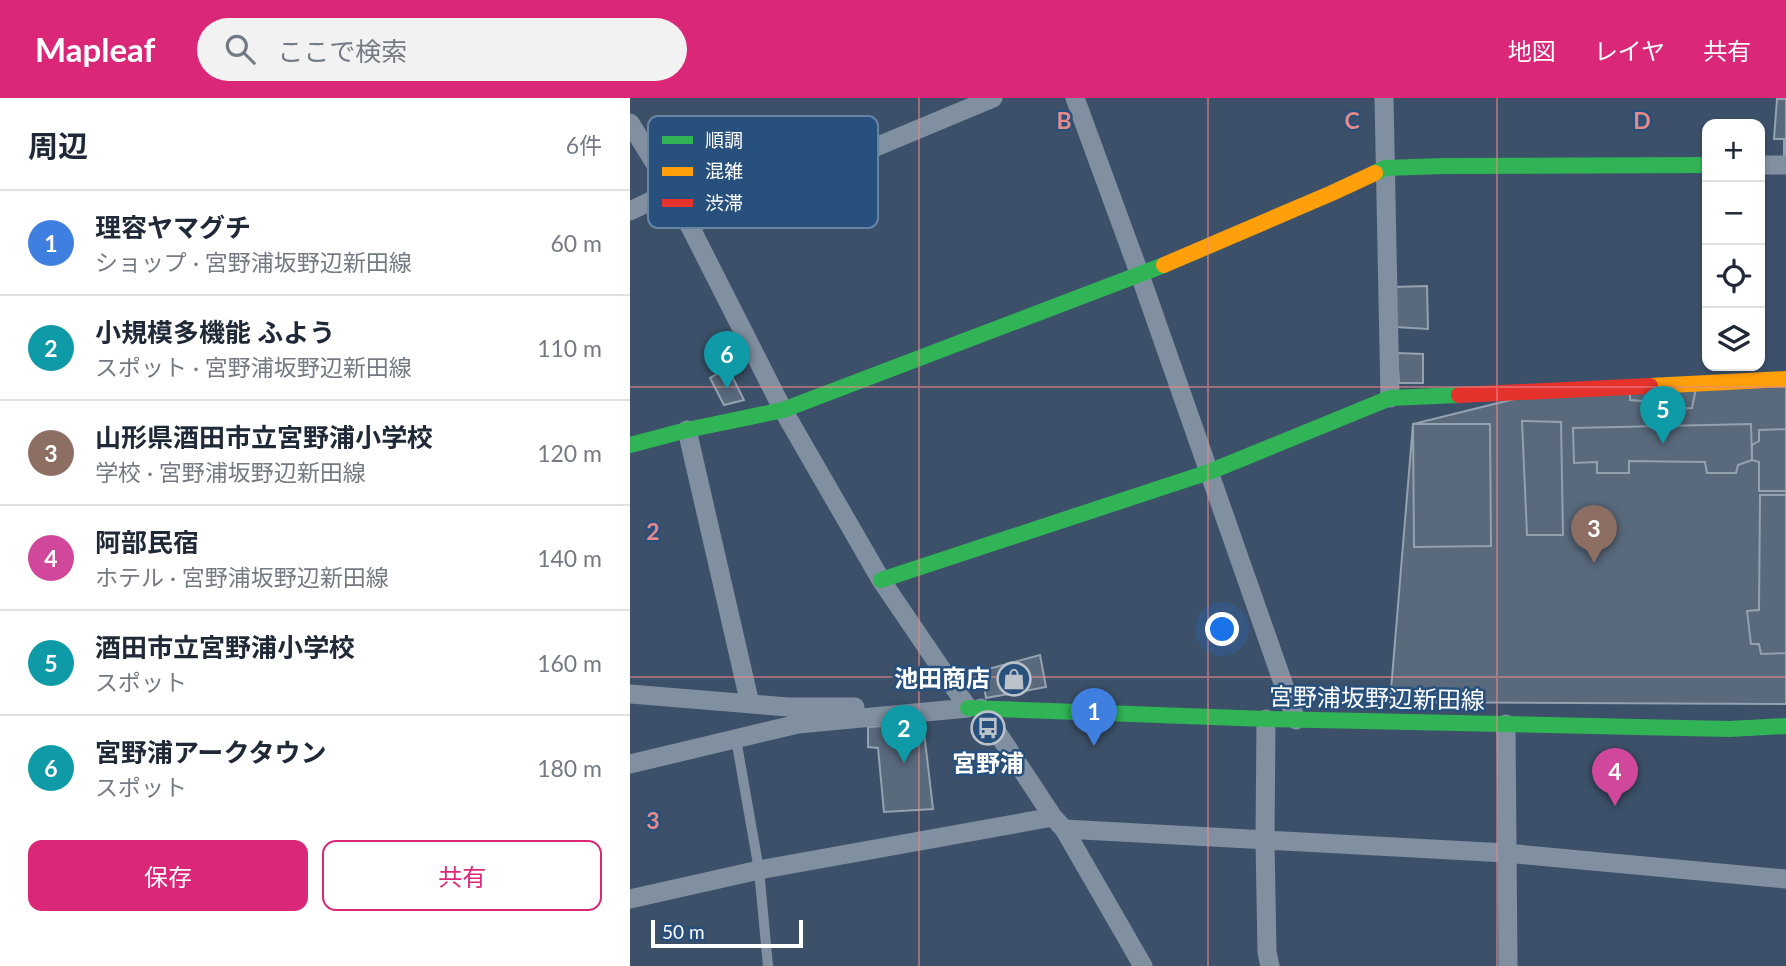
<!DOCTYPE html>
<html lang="ja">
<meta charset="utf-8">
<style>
body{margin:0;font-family:Lato,"Noto Sans JP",sans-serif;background:#f2f2f3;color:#1f2937}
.controls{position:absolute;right:21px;top:21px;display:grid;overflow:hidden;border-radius:14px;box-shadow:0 2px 5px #0004}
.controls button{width:63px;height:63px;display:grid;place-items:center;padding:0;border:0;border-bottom:2px solid #e0e1e3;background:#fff;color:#1f2937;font:35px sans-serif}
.scale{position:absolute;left:21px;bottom:18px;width:152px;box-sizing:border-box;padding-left:7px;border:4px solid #fff;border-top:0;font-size:19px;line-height:24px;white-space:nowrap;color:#fff;-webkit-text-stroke:5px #28507d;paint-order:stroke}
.you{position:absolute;left:593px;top:532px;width:24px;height:24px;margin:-18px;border:5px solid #fff;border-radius:50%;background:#1a73e8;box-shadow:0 0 0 10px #1a73e833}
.badge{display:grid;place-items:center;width:46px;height:46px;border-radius:50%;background:#db2777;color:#fff;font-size:23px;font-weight:700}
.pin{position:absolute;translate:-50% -58px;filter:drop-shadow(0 2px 4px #0008)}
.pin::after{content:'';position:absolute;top:37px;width:24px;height:21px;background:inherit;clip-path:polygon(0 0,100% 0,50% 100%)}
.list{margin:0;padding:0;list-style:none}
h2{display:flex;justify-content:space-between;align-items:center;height:91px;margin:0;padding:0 28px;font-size:30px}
h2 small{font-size:23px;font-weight:400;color:#747a83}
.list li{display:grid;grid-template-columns:46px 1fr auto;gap:21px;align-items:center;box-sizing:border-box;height:105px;padding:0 28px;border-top:2px solid #e0e1e3}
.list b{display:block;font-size:26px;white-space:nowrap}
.list p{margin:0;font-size:23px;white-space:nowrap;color:#747a83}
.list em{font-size:23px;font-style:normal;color:#747a83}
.actions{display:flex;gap:14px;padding:21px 28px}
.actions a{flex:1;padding:16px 0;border:2px solid #db2777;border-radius:14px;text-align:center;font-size:24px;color:#db2777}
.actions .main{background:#db2777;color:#fff}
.icon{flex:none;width:38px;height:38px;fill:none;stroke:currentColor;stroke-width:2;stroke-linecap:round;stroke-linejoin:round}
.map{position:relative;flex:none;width:1156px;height:868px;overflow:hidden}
header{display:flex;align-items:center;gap:42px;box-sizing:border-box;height:98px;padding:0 35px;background:#db2777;color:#fff}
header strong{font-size:33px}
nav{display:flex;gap:38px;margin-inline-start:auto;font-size:24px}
.search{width:490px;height:63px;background:#f2f2f3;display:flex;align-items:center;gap:18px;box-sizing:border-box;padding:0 24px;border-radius:38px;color:#747a83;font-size:26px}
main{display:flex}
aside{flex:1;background:#fff}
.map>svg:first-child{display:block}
.building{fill:#596a7d;stroke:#94a1af;stroke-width:2}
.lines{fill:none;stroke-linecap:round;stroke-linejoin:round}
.lane{stroke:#8190a0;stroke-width:10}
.street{stroke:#8190a0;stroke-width:19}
.fast{stroke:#30b455;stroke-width:16}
.slow{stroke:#ff9f0a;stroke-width:16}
.jam{stroke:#e5322d;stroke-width:16}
.grid{fill:none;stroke:#e88989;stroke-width:2;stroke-opacity:0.55}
.labels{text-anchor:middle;stroke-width:5;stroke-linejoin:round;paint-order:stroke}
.poi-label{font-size:24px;font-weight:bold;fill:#fff;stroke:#28507d;text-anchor:end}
.street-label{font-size:24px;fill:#fff;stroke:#28507d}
.key{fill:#28507d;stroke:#6884a4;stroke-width:2}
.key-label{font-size:19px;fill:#fff}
.grid-label{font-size:23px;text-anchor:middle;font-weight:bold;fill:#e88989;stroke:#28507d;stroke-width:5;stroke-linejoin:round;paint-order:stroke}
</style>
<header>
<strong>Mapleaf</strong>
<div class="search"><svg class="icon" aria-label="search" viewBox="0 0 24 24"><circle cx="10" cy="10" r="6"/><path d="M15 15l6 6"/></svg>ここで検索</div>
<nav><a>地図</a><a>レイヤ</a><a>共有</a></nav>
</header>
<main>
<aside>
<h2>周辺<small>6件</small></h2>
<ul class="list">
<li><span class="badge" style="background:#3f7fe0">1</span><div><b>理容ヤマグチ</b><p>ショップ · 宮野浦坂野辺新田線</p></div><em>60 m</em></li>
<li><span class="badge" style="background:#0f9aa8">2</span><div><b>小規模多機能 ふよう</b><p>スポット · 宮野浦坂野辺新田線</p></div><em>110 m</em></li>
<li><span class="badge" style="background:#8d6e63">3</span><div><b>山形県酒田市立宮野浦小学校</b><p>学校 · 宮野浦坂野辺新田線</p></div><em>120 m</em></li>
<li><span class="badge" style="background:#d1479c">4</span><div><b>阿部民宿</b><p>ホテル · 宮野浦坂野辺新田線</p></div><em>140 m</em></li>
<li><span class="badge" style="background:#0f9aa8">5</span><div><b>酒田市立宮野浦小学校</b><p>スポット</p></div><em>160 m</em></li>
<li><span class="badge" style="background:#0f9aa8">6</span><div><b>宮野浦アークタウン</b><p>スポット</p></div><em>180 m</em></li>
</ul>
<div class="actions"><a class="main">保存</a><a>共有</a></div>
</aside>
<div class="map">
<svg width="1156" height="868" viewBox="0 0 1156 868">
<rect width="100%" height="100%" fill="#3c5169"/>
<path class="building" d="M1147,1H1156V62H1154V41H1144Z
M797,188L798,231L766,229L764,189Z
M767,255L793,256V285H769Z
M98,270L114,302L94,307L80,280Z
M1156,283V606L760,604L783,326L941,287Z
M1000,290H1066L1062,310L1013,313L1012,303L1000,302Z
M892,323L931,324L933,437H897Z
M783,326H860L861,448L784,449Z
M1121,326L1122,362L1108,367L1106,375H1077L1075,364L999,363V375H967V364L944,365L943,330Z
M1156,331V393H1129V364L1122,362V347L1129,343V332Z
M1130,397H1156V555L1131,556L1129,546H1121L1117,513L1129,512Z
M410,557L416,589L356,600L351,573Z
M293,625L303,711L254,714L248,650L238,649V629Z"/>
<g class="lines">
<path class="lane" d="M106,641L129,772L138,868"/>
<path class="street" d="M445,0L510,177L666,622
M754,0L760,300
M0,25L42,93L153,312L251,482L338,610
M1130,67H1156
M0,113L42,93
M59,127L363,0
M57,332L120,606
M0,596L158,609H225
M351,610L423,719L434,731L513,868
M636,621L635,743L637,854L640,868
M876,626L878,868
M0,666L168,626L338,610
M434,731L876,755L1156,781
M0,801L129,772L423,719"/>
<path class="fast" d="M745,75L755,70L814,68L1077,67
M0,347L57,332L153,312L534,167
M251,482L579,374L760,300L829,297
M338,610L636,621L1099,631L1156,628"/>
<path class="slow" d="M534,167L702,95L745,75
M1020,288L1156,281"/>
<path class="jam" d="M829,297L1020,288"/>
</g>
<path class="grid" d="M289,0V868M578,0V868M867,0V868M0,289H1156M0,579H1156"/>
<defs>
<symbol id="shop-ring" viewBox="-11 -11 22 22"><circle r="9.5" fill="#28507d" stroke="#bbc2ca" stroke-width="1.5"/><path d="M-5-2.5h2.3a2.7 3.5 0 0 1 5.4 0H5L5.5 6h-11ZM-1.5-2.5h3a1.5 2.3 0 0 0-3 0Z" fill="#bbc2ca"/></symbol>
<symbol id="bus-ring" viewBox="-11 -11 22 22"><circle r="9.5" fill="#28507d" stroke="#bbc2ca" stroke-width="1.5"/><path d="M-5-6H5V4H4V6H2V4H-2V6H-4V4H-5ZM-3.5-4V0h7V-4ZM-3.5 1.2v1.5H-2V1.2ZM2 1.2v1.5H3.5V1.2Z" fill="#bbc2ca"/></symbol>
</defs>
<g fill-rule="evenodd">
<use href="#shop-ring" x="365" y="562" width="38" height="38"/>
<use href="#bus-ring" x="339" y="611" width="38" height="38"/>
</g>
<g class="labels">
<g class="poi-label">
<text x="360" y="589">池田商店</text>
<text x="358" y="674" text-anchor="middle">宮野浦</text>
</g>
<g class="street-label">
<text transform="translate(747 601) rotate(1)" y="8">宮野浦坂野辺新田線</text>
</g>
</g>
<rect x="18" y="18" width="230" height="112" rx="10" class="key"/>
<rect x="32" y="38" width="31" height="8" fill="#30b455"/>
<rect x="32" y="69" width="31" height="9" fill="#ff9f0a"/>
<rect x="32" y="101" width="31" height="8" fill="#e5322d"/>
<g class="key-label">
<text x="75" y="49">順調</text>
<text x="75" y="80">混雑</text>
<text x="75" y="112">渋滞</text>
</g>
<g class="grid-label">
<text x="434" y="31">B</text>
<text x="722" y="31">C</text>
<text x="1012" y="31">D</text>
<text x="23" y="442">2</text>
<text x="23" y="731">3</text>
</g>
</svg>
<div class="controls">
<button>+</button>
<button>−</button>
<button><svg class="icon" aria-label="locate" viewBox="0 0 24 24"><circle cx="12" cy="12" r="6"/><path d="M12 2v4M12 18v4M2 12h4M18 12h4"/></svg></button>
<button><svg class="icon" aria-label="layers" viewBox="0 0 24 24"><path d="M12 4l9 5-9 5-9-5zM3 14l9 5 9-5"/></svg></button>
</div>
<div class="scale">50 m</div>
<div class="you"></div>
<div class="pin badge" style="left:464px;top:648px;background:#3f7fe0">1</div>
<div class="pin badge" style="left:274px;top:665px;background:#0f9aa8">2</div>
<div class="pin badge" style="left:964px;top:465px;background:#8d6e63">3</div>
<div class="pin badge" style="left:985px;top:708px;background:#d1479c">4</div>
<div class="pin badge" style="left:1033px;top:346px;background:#0f9aa8">5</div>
<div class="pin badge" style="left:97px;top:291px;background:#0f9aa8">6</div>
</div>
</main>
